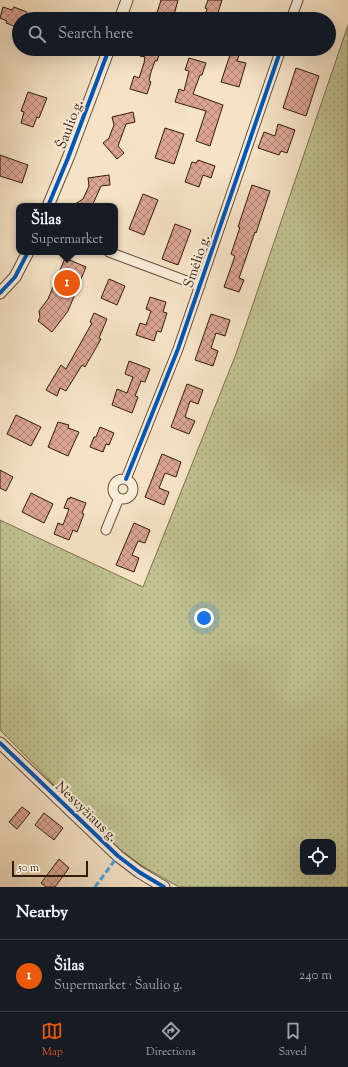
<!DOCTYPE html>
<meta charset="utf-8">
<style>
body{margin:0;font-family:"Sorts Mill Goudy",serif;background:#20242c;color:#f1f3f6}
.controls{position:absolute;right:12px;bottom:12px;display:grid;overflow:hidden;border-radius:8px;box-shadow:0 4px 16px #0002}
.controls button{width:36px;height:36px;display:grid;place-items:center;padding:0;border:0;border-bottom:1px solid #363941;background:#171b24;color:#f1f3f6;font:20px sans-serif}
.scale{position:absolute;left:12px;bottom:10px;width:76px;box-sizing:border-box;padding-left:4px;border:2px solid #321c0c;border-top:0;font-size:11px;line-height:14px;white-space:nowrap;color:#321c0c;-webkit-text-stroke:3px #f9edda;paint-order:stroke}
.you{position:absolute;left:204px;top:618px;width:14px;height:14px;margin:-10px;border:3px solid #fff;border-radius:50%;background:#1a73e8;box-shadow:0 0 0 6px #1a73e833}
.badge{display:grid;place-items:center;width:26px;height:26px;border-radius:50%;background:#ea580c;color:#fff;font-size:13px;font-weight:700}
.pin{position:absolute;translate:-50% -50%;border:2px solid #fff;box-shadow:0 1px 4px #0006}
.popup{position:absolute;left:16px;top:203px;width:102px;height:52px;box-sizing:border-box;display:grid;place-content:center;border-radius:8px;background:#171b24;filter:drop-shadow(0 1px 3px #0005);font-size:13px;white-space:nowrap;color:#9ea1a6}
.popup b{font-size:15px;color:#f1f3f6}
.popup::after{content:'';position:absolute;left:50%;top:100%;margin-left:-8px;border:8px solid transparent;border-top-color:#171b24}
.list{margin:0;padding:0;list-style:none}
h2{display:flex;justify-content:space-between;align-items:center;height:52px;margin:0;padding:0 16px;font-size:17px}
h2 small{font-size:13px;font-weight:400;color:#9ea1a6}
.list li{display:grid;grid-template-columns:26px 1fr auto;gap:12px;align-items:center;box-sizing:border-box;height:72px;padding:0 16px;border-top:1px solid #363941}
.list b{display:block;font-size:15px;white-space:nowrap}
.list p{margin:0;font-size:13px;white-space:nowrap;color:#9ea1a6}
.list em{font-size:13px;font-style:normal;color:#9ea1a6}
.icon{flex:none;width:22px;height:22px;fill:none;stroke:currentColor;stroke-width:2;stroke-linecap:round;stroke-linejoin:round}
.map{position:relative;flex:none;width:348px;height:887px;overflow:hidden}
.search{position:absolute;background:#171b24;box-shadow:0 4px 16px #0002;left:12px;right:12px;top:12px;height:44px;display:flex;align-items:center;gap:10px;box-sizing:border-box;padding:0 14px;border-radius:22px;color:#9ea1a6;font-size:15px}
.sheet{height:124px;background:#171b24}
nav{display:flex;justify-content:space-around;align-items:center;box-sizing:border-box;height:56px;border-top:1px solid #363941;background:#171b24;font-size:11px;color:#9ea1a6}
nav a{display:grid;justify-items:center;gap:2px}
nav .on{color:#ea580c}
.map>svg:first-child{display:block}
.grass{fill:url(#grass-dots);stroke:#7a704f;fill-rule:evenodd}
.building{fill:url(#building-cross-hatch);stroke:#321c0c}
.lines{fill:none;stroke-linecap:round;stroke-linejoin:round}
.minor-casing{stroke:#634e3a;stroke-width:11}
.tertiary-casing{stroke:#634e3a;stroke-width:13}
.minor{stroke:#f9edda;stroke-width:9}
.tertiary{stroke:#f9edda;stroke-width:11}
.quiet{stroke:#3ea2e9;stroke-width:3;stroke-dasharray:6 3;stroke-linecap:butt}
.cycleway-casing{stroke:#f9edda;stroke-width:6}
.cycleway{stroke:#0057b8;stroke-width:4}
.labels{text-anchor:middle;stroke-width:4;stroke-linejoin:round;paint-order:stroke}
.street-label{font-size:14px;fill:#321c0c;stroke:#f9edda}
</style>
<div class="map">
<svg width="348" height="887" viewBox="0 0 348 887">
<defs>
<pattern id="grass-dots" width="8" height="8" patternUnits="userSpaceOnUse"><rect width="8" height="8" fill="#c1c392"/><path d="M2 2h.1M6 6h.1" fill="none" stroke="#a6a77d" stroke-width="1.8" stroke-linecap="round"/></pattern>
<pattern id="building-cross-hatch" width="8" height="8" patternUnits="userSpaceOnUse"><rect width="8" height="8" fill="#dba494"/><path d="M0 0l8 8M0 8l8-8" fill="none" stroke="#b28577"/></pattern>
</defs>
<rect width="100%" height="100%" fill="#f6e3c6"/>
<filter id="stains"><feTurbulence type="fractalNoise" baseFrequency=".005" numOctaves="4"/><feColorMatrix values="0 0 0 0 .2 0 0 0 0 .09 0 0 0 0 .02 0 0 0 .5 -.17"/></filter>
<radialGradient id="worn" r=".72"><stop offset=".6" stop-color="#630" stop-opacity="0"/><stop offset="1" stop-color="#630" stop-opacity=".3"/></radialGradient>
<path class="grass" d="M348,25V887H179L144,867L113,845L0,730V520L143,587L236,354ZM303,842H333V872H303Z"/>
<path class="building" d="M161,0H178L173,19H155Z
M208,0H222L216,19H204L207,9L205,8Z
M3,7L12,10L14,7L27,12L25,19H19V28L6,23L7,21L0,18Z
M142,49H161L157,61H155L151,72L149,81L151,82L147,94L130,89L134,76L139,78L144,63L145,57L140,56Z
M232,49H241L237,61L246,63L239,87L221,82Z
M189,58L206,63L202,75H200L193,94L223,105L210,146L196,141L206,111L175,102L179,89L184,91L189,71L185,70Z
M296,68L319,76L306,116L283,108Z
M28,92L47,98L39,118L37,117L33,127L21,123L24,112L21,111Z
M133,112L135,122L126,124L118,146L124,153L117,159L103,143L109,138L114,125L112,117Z
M278,124L295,130L287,153L281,151L279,155L258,148L264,132L275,136Z
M165,128L184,134L174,164L155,158Z
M0,155L28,165L22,183L0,176Z
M198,160L215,166L211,178L203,175L199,187L185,182L192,162L196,163Z
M109,175L110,185L101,186L92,206H72L83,199L89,186L88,178Z
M252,185L270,191L256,233L255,232L239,278L244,280L239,292L224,287L235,256L231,254L240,227H238Z
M143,194L158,200L144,235L129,229Z
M175,224L191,230L178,265L162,259Z
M65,258L86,267L68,311L52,332L38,321L40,317L39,311L48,299Z
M109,279L125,286L117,305L101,298Z
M150,297L166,302L163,312L167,313L161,332L157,331L154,341L136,335L140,323L146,325L151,311L146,309Z
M94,313L107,319L99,338L101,339L85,367L82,365L66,391L60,388L57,396L46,390L61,365L66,369L92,323L90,322Z
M211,314L230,320L225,336L216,333L211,348L218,351L213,366L195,360Z
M129,361L150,369L145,382L141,381L135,396L138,397L132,413L112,405L117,389L127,393L133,377L125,374Z
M187,384L203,390L198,404L190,401L185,417L195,421L189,434L171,427Z
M16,415L41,427L31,446L7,434Z
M58,422L69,425L68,428L79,432L68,456L48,447Z
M100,427L114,433L109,445L106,444L103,452L90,447L94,437H96Z
M162,454L181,462L176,477L165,473L159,488L169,492L164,505L145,497Z
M0,470L13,477L6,491L0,488Z
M31,493L53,504L44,523L22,512Z
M70,497L86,503L82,513L84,514L77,532L73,530L69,540L54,534L58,523L63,525L69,509L64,508L68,498L70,499Z
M134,523L150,530L145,543L138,541L132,555L139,558L134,572L116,565Z
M22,807L30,813L17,829L9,822Z
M44,813L63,828L54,840L35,825Z
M59,859L69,868L55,887H46L41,883Z"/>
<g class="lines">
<defs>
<path id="minor" d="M291,19L298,0
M109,252L200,286
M113 489a10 10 0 1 1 20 0a10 10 0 1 1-20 0Z
M126,479L178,349L281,49
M106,530L119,498"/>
<path id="tertiary" d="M120,19L127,0
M48,206L68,158L109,49
M0,293L15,277L28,252
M0,743L118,856L139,872L164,887"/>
</defs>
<use href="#minor" class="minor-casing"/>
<use href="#tertiary" class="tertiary-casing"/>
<use href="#minor" class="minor"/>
<use href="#tertiary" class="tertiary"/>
<path class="quiet" d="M95,887L118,856"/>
<defs>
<path id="cycleway" d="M48,206L68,158L109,49
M0,293L15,277L28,252
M126,479L178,349L281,49
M0,743L118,856L139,872L164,887"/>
</defs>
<use href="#cycleway" class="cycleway-casing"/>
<use href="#cycleway" class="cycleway"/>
</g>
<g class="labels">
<g class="street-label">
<text transform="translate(69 124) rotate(-69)" y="5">Šaulio g.</text>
<text transform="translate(196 261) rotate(-71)" y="5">Smėlio g.</text>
<text transform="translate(87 811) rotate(44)" y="5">Nesvyžiaus g.</text>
</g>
</g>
<rect width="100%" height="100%" filter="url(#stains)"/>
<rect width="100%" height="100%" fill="url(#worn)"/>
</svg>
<div class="controls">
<button><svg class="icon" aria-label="locate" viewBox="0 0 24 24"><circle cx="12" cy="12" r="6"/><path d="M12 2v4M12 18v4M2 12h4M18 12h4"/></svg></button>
</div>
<div class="scale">50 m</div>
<div class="you"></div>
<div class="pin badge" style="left:67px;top:283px">1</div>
<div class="popup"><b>Šilas</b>Supermarket</div>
<div class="search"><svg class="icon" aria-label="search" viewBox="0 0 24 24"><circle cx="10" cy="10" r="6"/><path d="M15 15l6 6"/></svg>Search here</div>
</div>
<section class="sheet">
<h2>Nearby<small></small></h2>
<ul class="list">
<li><span class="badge">1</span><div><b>Šilas</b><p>Supermarket · Šaulio g.</p></div><em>240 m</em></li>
</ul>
</section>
<nav>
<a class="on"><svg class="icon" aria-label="map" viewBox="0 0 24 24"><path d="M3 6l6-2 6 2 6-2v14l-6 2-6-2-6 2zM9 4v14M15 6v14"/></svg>Map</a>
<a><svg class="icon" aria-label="directions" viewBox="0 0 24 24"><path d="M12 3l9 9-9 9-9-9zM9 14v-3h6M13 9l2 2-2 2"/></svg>Directions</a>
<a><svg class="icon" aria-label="saved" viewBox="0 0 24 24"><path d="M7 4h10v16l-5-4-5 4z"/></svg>Saved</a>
</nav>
